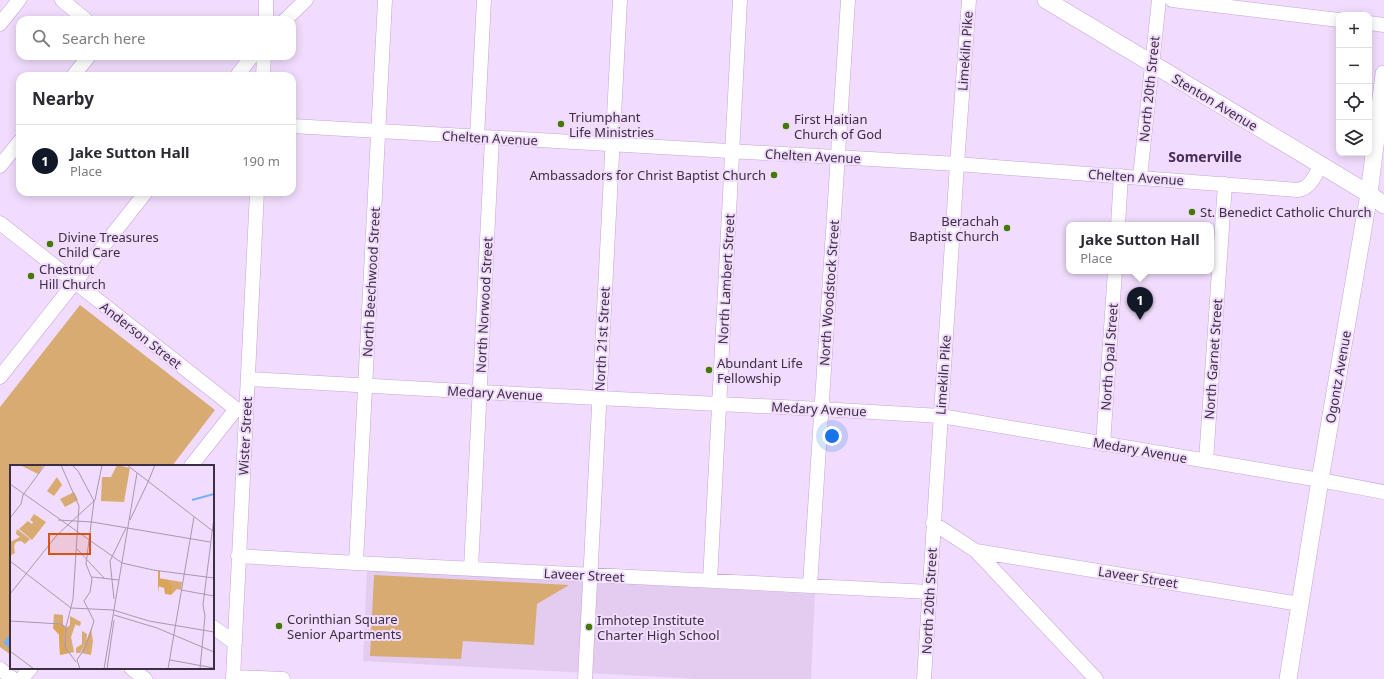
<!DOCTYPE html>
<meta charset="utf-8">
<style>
body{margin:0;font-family:"Noto Sans",sans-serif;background:#f2f2f3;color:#2b2b33}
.controls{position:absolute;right:12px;top:12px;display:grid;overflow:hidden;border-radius:8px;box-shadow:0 2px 10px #0003}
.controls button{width:36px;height:36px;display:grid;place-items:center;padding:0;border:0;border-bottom:1px solid #e1e1e2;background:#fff;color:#2b2b33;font:20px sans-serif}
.you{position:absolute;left:832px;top:436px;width:14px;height:14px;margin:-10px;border:3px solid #fff;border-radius:50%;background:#1a73e8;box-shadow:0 0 0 6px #1a73e833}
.badge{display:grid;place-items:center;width:26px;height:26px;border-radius:50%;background:#111827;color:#fff;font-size:13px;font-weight:700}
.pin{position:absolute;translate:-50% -33px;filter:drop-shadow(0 1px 2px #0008)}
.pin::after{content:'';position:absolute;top:21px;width:14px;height:12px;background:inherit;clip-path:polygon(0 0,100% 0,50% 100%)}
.popup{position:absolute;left:1066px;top:222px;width:148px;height:52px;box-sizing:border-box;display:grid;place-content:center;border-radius:8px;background:#fff;filter:drop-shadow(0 1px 3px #0005);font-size:13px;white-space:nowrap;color:#7c7c81}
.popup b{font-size:15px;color:#2b2b33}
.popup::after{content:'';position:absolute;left:50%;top:100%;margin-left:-8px;border:8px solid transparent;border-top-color:#fff}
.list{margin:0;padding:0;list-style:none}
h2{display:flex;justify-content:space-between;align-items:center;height:52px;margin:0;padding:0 16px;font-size:17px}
h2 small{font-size:13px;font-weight:400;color:#7c7c81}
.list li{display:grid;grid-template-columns:26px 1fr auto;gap:12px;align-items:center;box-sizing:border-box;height:72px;padding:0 16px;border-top:1px solid #e1e1e2}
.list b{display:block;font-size:15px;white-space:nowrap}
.list p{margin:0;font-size:13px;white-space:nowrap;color:#7c7c81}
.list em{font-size:13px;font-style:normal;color:#7c7c81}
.icon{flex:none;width:22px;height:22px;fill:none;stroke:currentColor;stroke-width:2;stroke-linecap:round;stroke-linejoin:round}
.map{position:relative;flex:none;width:1384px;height:679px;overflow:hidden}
.search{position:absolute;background:#fff;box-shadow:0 2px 10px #0003;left:16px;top:16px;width:280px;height:44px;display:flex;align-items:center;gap:10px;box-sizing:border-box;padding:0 14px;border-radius:12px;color:#7c7c81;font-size:15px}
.panel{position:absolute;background:#fff;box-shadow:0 2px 10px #0003;left:16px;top:72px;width:280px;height:124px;border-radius:12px}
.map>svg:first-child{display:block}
.built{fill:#e3ccf0}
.green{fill:#d7ab72}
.water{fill:#7ab1f2}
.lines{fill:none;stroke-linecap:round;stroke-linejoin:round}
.minor-casing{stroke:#c5a4d8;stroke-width:15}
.major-casing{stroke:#c5a4d8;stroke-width:18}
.minor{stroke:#fff;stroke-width:14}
.major{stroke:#fff;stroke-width:17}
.poi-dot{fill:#447804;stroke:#f1dcfd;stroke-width:1.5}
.labels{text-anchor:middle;stroke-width:4;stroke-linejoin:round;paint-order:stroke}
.street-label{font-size:13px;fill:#3c2e43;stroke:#f1dcfd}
.poi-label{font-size:13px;fill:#3c2e43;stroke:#f1dcfd;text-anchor:start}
.neighbourhood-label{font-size:14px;font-weight:bold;fill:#482b57;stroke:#f1dcfd}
.inset-river{fill:none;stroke:#7ab1f2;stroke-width:2}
.inset-road{fill:none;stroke:#a996b3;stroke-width:1}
.view{fill:#d75512;fill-opacity:0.15;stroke:#d75512;stroke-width:2}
.inset-edge{fill:none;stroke:#3c2e43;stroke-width:2}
</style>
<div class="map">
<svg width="1384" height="679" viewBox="0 0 1384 679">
<rect width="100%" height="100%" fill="#f1dcfd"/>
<path class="built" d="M367,570L815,594L811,679H698L363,661Z"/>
<path class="green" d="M80,305L215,410L172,466H11V655L0,647V407Z
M374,575L569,585L537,604L534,645L463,641L461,659L370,656Z"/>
<path class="water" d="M11,615V649L3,643L10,634L9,618Z"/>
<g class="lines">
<defs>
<path id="minor" d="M62,0L86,20
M1172,0L1339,20
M266,20V0
M285,20L306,0
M1369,23L1384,25
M0,24L19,0
M73,76L89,56
M237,76L252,56
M263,76L264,56
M292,126L957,164L1298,190C1311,188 1315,175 1321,165
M477,137L484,0
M0,166L20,141
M1140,177L1159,0
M0,223L236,409L246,410
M1118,225L1121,176
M0,377L146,192
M248,379L480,392L821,409L941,416L1320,480L1384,492
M1103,444L1115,271
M1206,461L1225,184
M191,466L236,409
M933,523L976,551L1096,679
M976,551L1300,604
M238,556L356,563L930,592
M356,563L385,0
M471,569L492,138
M710,581L740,0
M810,586L848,0
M213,627L235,643
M131,668L145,679
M0,669L13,679
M233,677L283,679
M21,679L31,668
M233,679L257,192
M585,679L620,0
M924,679L957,164L969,0"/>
<path id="major" d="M1046,0L1321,165L1369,194L1384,205
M1288,679L1320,480L1369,194L1384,74"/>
</defs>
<use href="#minor" class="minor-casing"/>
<use href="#major" class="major-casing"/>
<use href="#minor" class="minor"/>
<use href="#major" class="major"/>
</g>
<g class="poi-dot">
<circle cx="561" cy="124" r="4"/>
<circle cx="786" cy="126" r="4"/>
<circle cx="774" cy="175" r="4"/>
<circle cx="1192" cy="212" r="4"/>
<circle cx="1007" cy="228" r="4"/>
<circle cx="50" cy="244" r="4"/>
<circle cx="31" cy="276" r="4"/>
<circle cx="709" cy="370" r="4"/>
<circle cx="279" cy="626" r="4"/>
<circle cx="589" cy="627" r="4"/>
</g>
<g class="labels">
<g class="street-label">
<text transform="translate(965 51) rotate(-86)" y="5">Limekiln Pike</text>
<text transform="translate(1149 89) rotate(-84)" y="5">North 20th Street</text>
<text transform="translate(1215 102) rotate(31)" y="5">Stenton Avenue</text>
<text transform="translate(490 138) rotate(3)" y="5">Chelten Avenue</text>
<text transform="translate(813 156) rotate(3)" y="5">Chelten Avenue</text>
<text transform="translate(1136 177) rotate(4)" y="5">Chelten Avenue</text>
<text transform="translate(726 279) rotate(-87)" y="5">North Lambert Street</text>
<text transform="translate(371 282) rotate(-87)" y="5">North Beechwood Street</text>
<text transform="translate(829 293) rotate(-86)" y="5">North Woodstock Street</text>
<text transform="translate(484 305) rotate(-87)" y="5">North Norwood Street</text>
<text transform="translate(141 335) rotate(38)" y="5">Anderson Street</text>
<text transform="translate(602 339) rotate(-87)" y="5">North 21st Street</text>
<text transform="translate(1109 357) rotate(-86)" y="5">North Opal Street</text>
<text transform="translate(1213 359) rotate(-86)" y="5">North Garnet Street</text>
<text transform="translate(943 375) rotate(-86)" y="5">Limekiln Pike</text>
<text transform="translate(1338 377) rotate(-80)" y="5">Ogontz Avenue</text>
<text transform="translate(495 393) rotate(3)" y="5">Medary Avenue</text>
<text transform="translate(819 409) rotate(3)" y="5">Medary Avenue</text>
<text transform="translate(245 436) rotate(-87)" y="5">Wister Street</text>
<text transform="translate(1140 450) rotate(10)" y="5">Medary Avenue</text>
<text transform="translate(584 575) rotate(3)" y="5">Laveer Street</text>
<text transform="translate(1138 577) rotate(9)" y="5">Laveer Street</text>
<text transform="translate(929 601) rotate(-87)" y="5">North 20th Street</text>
</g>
<g class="poi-label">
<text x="569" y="122">Triumphant<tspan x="569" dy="15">Life Ministries</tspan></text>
<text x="794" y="124">First Haitian<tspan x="794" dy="15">Church of God</tspan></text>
<text x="766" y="180" text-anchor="end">Ambassadors for Christ Baptist Church</text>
<text x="1200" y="217">St. Benedict Catholic Church</text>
<text x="999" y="226" text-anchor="end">Berachah<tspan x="999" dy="15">Baptist Church</tspan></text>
<text x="58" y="242">Divine Treasures<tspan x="58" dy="15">Child Care</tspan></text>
<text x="39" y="274">Chestnut<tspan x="39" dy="15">Hill Church</tspan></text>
<text x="717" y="368">Abundant Life<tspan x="717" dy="15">Fellowship</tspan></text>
<text x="287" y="624">Corinthian Square<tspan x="287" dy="15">Senior Apartments</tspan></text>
<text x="597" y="625">Imhotep Institute<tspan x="597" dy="15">Charter High School</tspan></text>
</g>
<g class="neighbourhood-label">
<text x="1205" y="162">Somerville</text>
</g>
</g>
<g transform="translate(10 465)">
<rect width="204" height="204" fill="#f1dcfd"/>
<path d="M47,12L52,20L44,31L37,26ZM24,49L36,57L22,75L9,64L18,56L22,59L23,57L20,55ZM7,64L20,74L15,79L11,76L6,77L4,81L5,88L0,91V77L10,72L6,69ZM148,113L172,117L171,125L167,124L161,130L155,129L154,123L148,121ZM44,149L53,150V160L56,163L60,160V151L71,157L70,161L66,160V158L61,172L64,187L50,190L49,170L43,163ZM81,164L83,176L81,190L71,188ZM72,166L77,169L76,177L70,188H66V183L72,179Z" fill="#d7ab72"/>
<path d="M148,106H150V114L158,115L162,121V129H156L154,122L149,121L148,127ZM46,159L55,162L53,173L58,188L50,190L49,169L43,163Z" fill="#daa45b"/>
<path d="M10,0H33V1L28,9ZM107,0L120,3L114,37L91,36L92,12H101ZM64,27L68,35L55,42L50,34Z" fill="#d7ab72"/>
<path class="inset-river" d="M182,35L204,29"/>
<path class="inset-road" d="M51,0L69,41L63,134L56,162M62,0L68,6L84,36L76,99L82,114L80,127L74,136L84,156L76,181L67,195L70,204M117,0L204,67M138,17L145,0M0,19L112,98L143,105L204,113M0,53L11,39L13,30L35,0M48,55L82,57L200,77M120,55L138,17M67,84L94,113M0,96L61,143L103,145L139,156L204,167M82,112L109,115M171,125L204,131M0,129L47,70L85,35L92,0M104,134L100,96L116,63M104,150L147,163L204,187M0,156L51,159L56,162M56,162L55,182L66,197M0,186L24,204M160,195L204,203M94,204L127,8M97,204L104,155M158,204L184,52M190,204L195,151L193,140L204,52"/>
<path class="view" d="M39,69H80V89H39Z"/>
<rect width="204" height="204" class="inset-edge"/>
</g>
</svg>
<div class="controls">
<button>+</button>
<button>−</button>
<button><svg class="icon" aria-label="locate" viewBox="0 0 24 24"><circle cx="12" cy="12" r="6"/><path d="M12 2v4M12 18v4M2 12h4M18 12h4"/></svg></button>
<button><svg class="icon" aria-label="layers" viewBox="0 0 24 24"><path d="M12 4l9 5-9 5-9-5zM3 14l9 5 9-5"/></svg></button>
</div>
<div class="you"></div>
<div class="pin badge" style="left:1140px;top:320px">1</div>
<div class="popup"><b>Jake Sutton Hall</b>Place</div>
<div class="search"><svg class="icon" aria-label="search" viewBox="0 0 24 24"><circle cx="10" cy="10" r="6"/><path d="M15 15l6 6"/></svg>Search here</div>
<section class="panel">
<h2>Nearby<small></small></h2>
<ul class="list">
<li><span class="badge">1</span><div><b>Jake Sutton Hall</b><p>Place</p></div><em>190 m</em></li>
</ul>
</section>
</div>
